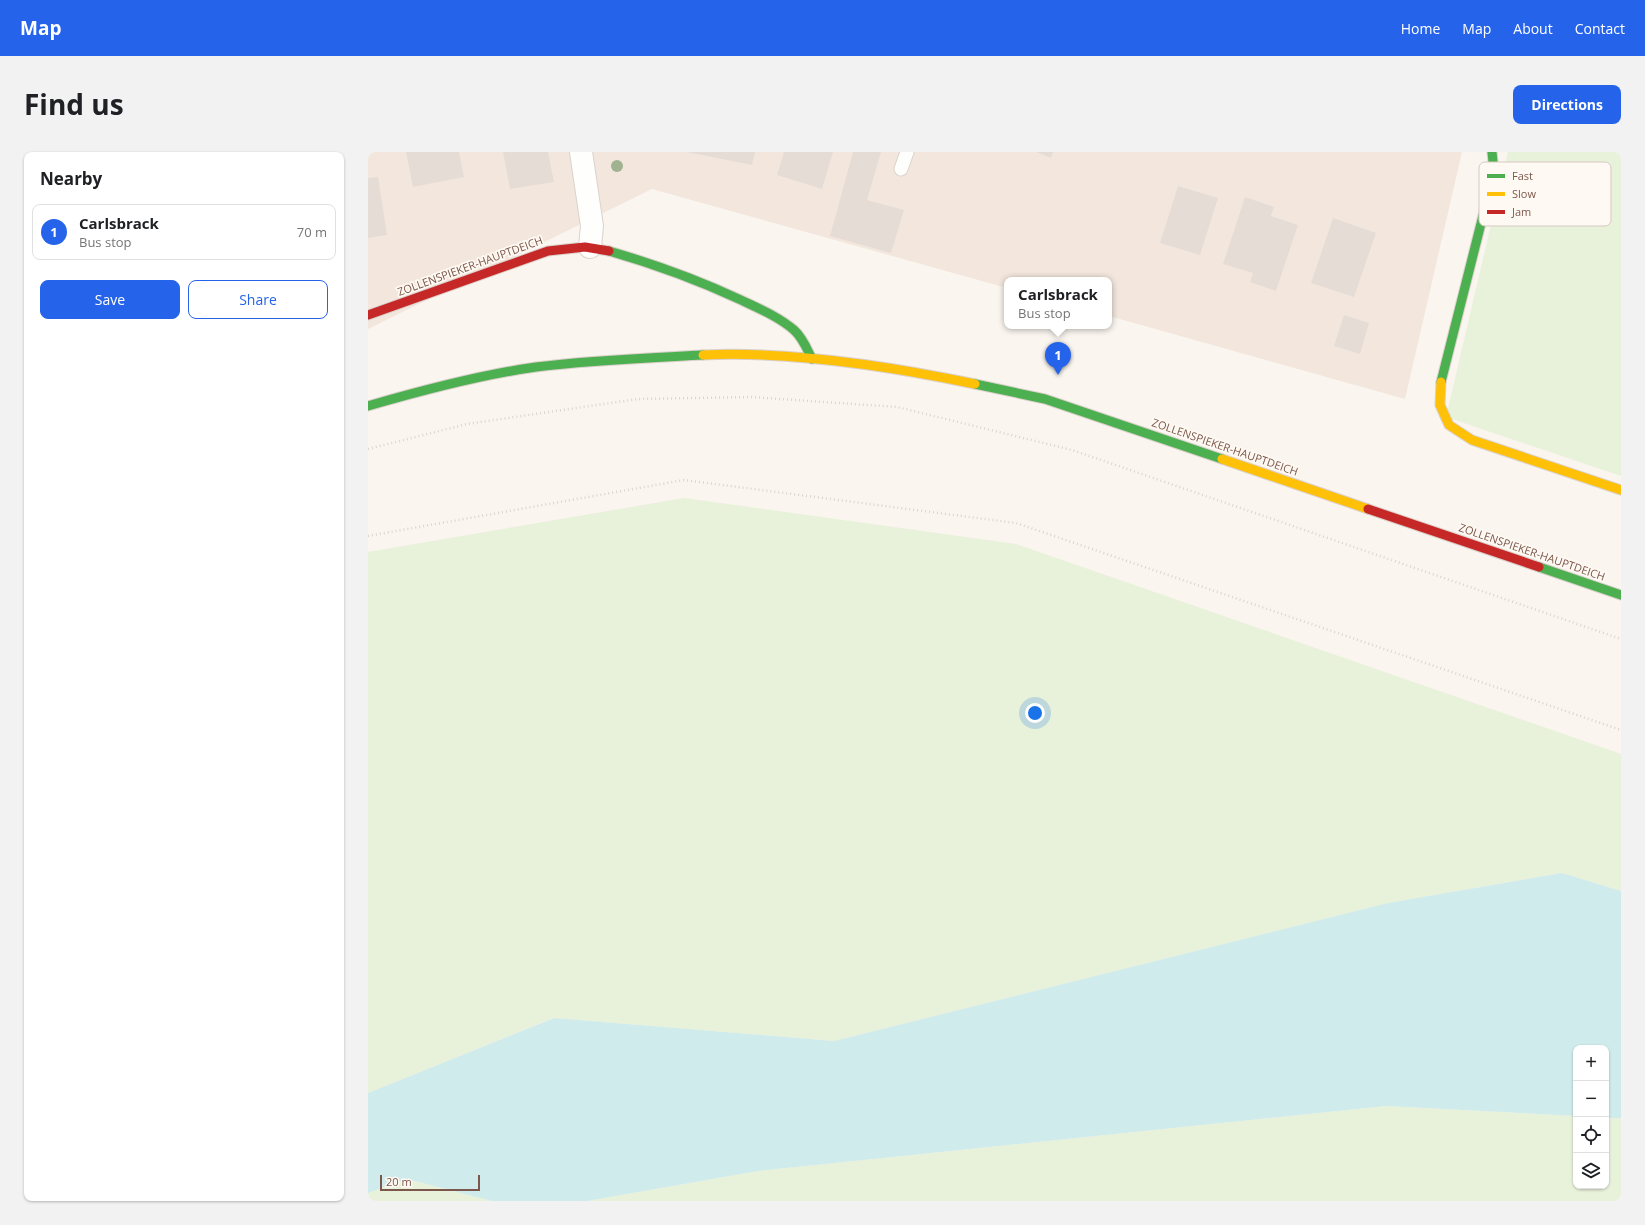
<!DOCTYPE html>
<meta charset="utf-8">
<style>
body{margin:0;font-family:"Open Sans",sans-serif;background:#f2f2f2;color:#202124}
.controls{position:absolute;right:12px;bottom:12px;display:grid;overflow:hidden;border-radius:8px;box-shadow:0 1px 3px #0004}
.controls button{width:36px;height:36px;display:grid;place-items:center;padding:0;border:0;border-bottom:1px solid #e0e0e0;background:#fff;color:#202124;font:20px sans-serif}
.scale{position:absolute;left:12px;bottom:10px;width:100px;box-sizing:border-box;padding-left:4px;border:2px solid #7b584b;border-top:0;font-size:11px;line-height:14px;white-space:nowrap;color:#7b584b;-webkit-text-stroke:3px #fff9f3;paint-order:stroke}
.you{position:absolute;left:667px;top:561px;width:14px;height:14px;margin:-10px;border:3px solid #fff;border-radius:50%;background:#1a73e8;box-shadow:0 0 0 6px #1a73e833}
.badge{display:grid;place-items:center;width:26px;height:26px;border-radius:50%;background:#2563eb;color:#fff;font-size:13px;font-weight:700}
.pin{position:absolute;translate:-50% -33px;filter:drop-shadow(0 1px 2px #0008)}
.pin::after{content:'';position:absolute;top:21px;width:14px;height:12px;background:inherit;clip-path:polygon(0 0,100% 0,50% 100%)}
.popup{position:absolute;left:636px;top:125px;width:108px;height:52px;box-sizing:border-box;display:grid;place-content:center;border-radius:8px;background:#fff;filter:drop-shadow(0 1px 3px #0005);font-size:13px;white-space:nowrap;color:#757577}
.popup b{font-size:15px;color:#202124}
.popup::after{content:'';position:absolute;left:50%;top:100%;margin-left:-8px;border:8px solid transparent;border-top-color:#fff}
.list{margin:0;padding:0;list-style:none}
h2{display:flex;justify-content:space-between;align-items:center;height:52px;margin:0;padding:0 16px;font-size:17px}
h2 small{font-size:13px;font-weight:400;color:#757577}
.list li{display:grid;grid-template-columns:26px 1fr auto;gap:12px;align-items:center;box-sizing:border-box;height:56px;margin:0 8px 8px;padding:0 8px;border:1px solid #e0e0e0;border-radius:8px}
.list b{display:block;font-size:15px;white-space:nowrap}
.list p{margin:0;font-size:13px;white-space:nowrap;color:#757577}
.list em{font-size:13px;font-style:normal;color:#757577}
.actions{display:flex;gap:8px;padding:12px 16px}
.actions a{flex:1;padding:9px 0;border:1px solid #2563eb;border-radius:8px;text-align:center;font-size:14px;color:#2563eb}
.actions .main{background:#2563eb;color:#fff}
.icon{flex:none;width:22px;height:22px;fill:none;stroke:currentColor;stroke-width:2;stroke-linecap:round;stroke-linejoin:round}
.map{position:relative;flex:none;width:1253px;height:1049px;overflow:hidden;border-radius:8px}
header{display:flex;align-items:center;gap:24px;box-sizing:border-box;height:56px;padding:0 20px;background:#2563eb;color:#fff}
header strong{font-size:19px}
nav{display:flex;gap:22px;margin-inline-start:auto;font-size:14px}
.intro{display:flex;align-items:center;justify-content:space-between;box-sizing:border-box;height:96px;padding:0 24px}
h1{margin:0;font-size:28px}
.button{padding:10px 18px;border-radius:8px;background:#2563eb;color:#fff;font-size:14px;font-weight:700}
main{display:flex;gap:24px;padding:0 24px}
aside{flex:1;background:#fff;border-radius:8px;box-shadow:0 1px 3px #0004}
.map>svg:first-child{display:block}
.residential{fill:#f3e7dd}
.green{fill:#e8f1da}
.water{fill:#cfebeb}
.building{fill:#e6dcd6}
.lines{fill:none;stroke-linecap:round;stroke-linejoin:round}
.lane-casing{stroke:#dad2cd;stroke-width:15}
.street-casing{stroke:#dad2cd;stroke-width:24}
.fast-casing{stroke:#dad0cb;stroke-width:11}
.slow-casing{stroke:#dad0cb;stroke-width:11}
.jam-casing{stroke:#dad0cb;stroke-width:11}
.path{stroke:#ddd3cf;stroke-width:2.5;stroke-dasharray:1 3;stroke-linecap:butt}
.lane{stroke:#fefefd;stroke-width:13}
.street{stroke:#fefefd;stroke-width:22}
.fast{stroke:#4caf50;stroke-width:9}
.slow{stroke:#ffc107;stroke-width:9}
.jam{stroke:#c62828;stroke-width:9}
.tree{fill:#a0b28f}
.labels{text-anchor:middle;stroke-width:3.5;stroke-linejoin:round;paint-order:stroke}
.street-label{font-size:11px;fill:#7b584b;stroke:#fff9f3}
.key{fill:#fff9f3;stroke:#d7c9c1;stroke-width:1}
.key-label{font-size:11px;fill:#7b584b}
</style>
<header>
<strong>Map</strong>
<nav><a>Home</a><a>Map</a><a>About</a><a>Contact</a></nav>
</header>
<div class="intro"><h1>Find us</h1><a class="button">Directions</a></div>
<main>
<aside>
<h2>Nearby<small></small></h2>
<ul class="list">
<li><span class="badge">1</span><div><b>Carlsbrack</b><p>Bus stop</p></div><em>70 m</em></li>
</ul>
<div class="actions"><a class="main">Save</a><a>Share</a></div>
</aside>
<div class="map">
<svg width="1253" height="1049" viewBox="0 0 1253 1049">
<rect width="100%" height="100%" fill="#faf5ef"/>
<path class="residential" d="M0,0H1094L1037,247L741,164V128H639V136L284,37L0,177Z"/>
<path class="green" d="M1140,0H1253V324L1078,265Z
M316,346L648,392L1253,602V739L1194,721L1020,751L466,889L185,866L0,941V400Z
M1018,954L1208,964V1034H1238V966H1253V1049H219L390,1019Z
M39,1027L124,1049H0V1041Z"/>
<path class="water" d="M1194,721L1253,739V966H1238V896H1208V964L1018,954L390,1019L219,1049H124L39,1027L0,1041V941L186,866L466,889L1020,751Z"/>
<path class="building" d="M38,0H91L96,25L45,35Z
M135,0H180L186,30L142,37Z
M319,0H387L384,13Z
M416,0H465L454,37L409,23Z
M485,0H513L499,48L536,58L523,101L462,84Z
M668,0H685L683,6Z
M10,25L19,83L0,86V26Z
M810,34L850,46L832,103L792,91Z
M877,45L906,55L903,64L930,73L908,139L882,130L885,121L855,112Z
M965,66L1008,81L986,145L943,131Z
M976,163L1001,171L992,202L966,194Z"/>
<g class="lines">
<defs>
<path id="lane" d="M533,17L539,0"/>
<path id="street" d="M213,0L224,74L222,95"/>
<path id="fast" d="M241,99C286,112 330,128 373,148C392,157 411,165 426,178C435,186 439,197 444,207
M1073,230L1126,20L1124,0
M607,232L677,247L854,307
M0,254C55,238 111,223 168,215C223,208 279,206 335,203
M1171,415L1253,443"/>
<path id="slow" d="M335,203C423,199 521,214 607,232
M1073,230L1072,253L1081,273L1104,288L1253,338
M854,307L1000,357"/>
<path id="jam" d="M0,163L180,99L217,95L241,99
M1000,357L1171,415"/>
</defs>
<use href="#lane" class="lane-casing"/>
<use href="#street" class="street-casing"/>
<use href="#fast" class="fast-casing"/>
<use href="#slow" class="slow-casing"/>
<use href="#jam" class="jam-casing"/>
<path class="path" d="M0,297L99,272L270,247L383,245L529,255L704,298L1253,487
M0,384L316,328L648,371L1253,578"/>
<use href="#lane" class="lane"/>
<use href="#street" class="street"/>
<use href="#fast" class="fast"/>
<use href="#slow" class="slow"/>
<use href="#jam" class="jam"/>
</g>
<circle class="tree" cx="249" cy="14" r="6"/>
<g class="labels">
<g class="street-label">
<text transform="translate(102 114) rotate(-20)" y="4">ZOLLENSPIEKER-HAUPTDEICH</text>
<text transform="translate(857 295) rotate(19)" y="4">ZOLLENSPIEKER-HAUPTDEICH</text>
<text transform="translate(1164 400) rotate(19)" y="4">ZOLLENSPIEKER-HAUPTDEICH</text>
</g>
</g>
<rect x="1111" y="10" width="132" height="64" rx="6" class="key"/>
<rect x="1119" y="22" width="18" height="4" fill="#4caf50"/>
<rect x="1119" y="40" width="18" height="4" fill="#ffc107"/>
<rect x="1119" y="58" width="18" height="4" fill="#c62828"/>
<g class="key-label">
<text x="1144" y="28">Fast</text>
<text x="1144" y="46">Slow</text>
<text x="1144" y="64">Jam</text>
</g>
</svg>
<div class="controls">
<button>+</button>
<button>−</button>
<button><svg class="icon" aria-label="locate" viewBox="0 0 24 24"><circle cx="12" cy="12" r="6"/><path d="M12 2v4M12 18v4M2 12h4M18 12h4"/></svg></button>
<button><svg class="icon" aria-label="layers" viewBox="0 0 24 24"><path d="M12 4l9 5-9 5-9-5zM3 14l9 5 9-5"/></svg></button>
</div>
<div class="scale">20 m</div>
<div class="you"></div>
<div class="pin badge" style="left:690px;top:223px">1</div>
<div class="popup"><b>Carlsbrack</b>Bus stop</div>
</div>
</main>
